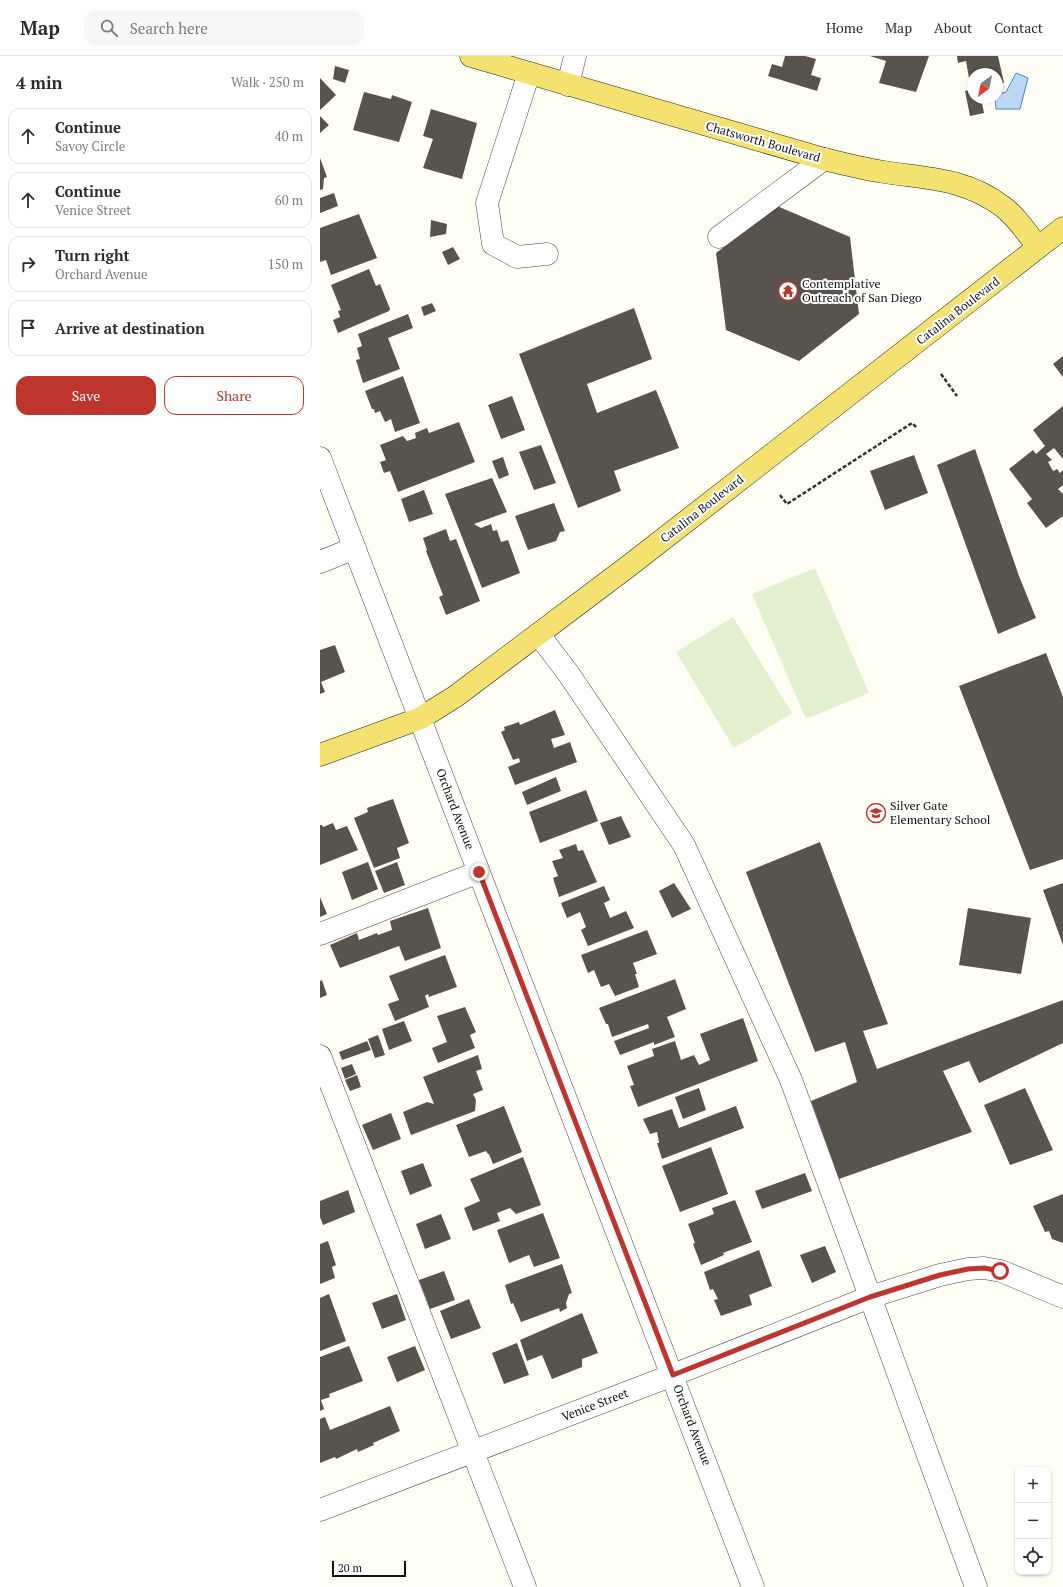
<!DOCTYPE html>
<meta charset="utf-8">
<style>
body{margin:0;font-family:"PT Serif",serif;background:#f7f7f7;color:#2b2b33}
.controls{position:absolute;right:12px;bottom:12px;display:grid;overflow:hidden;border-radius:8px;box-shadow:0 1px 3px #0004}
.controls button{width:36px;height:36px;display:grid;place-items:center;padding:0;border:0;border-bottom:1px solid #e1e1e2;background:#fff;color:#2b2b33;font:20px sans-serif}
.compass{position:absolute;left:647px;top:12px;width:36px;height:36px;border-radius:50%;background:#fff;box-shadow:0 1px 3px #0004;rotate:213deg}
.scale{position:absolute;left:12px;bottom:10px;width:74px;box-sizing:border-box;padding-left:4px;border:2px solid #111;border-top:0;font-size:11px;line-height:14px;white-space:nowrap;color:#111;-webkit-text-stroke:3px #fff;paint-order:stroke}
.stop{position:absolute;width:12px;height:12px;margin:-9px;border:3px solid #bd352c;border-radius:50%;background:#fff}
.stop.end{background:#bd352c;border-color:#fff;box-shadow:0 1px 4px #0008}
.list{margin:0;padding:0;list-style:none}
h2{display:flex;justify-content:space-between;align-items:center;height:52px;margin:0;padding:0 16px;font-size:17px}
h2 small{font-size:13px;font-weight:400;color:#7c7c81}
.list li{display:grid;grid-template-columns:26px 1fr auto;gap:12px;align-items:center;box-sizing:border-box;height:56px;margin:0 8px 8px;padding:0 8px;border:1px solid #e1e1e2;border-radius:12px}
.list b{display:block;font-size:15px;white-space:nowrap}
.list p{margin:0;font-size:13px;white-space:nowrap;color:#7c7c81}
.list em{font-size:13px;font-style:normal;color:#7c7c81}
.actions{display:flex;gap:8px;padding:12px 16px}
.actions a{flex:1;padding:9px 0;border:1px solid #bd352c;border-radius:12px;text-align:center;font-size:14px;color:#bd352c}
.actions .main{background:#bd352c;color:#fff}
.icon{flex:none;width:22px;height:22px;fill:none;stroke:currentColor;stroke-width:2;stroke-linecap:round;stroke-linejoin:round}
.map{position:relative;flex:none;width:743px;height:1531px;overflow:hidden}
header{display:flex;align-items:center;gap:24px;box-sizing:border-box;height:56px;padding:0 20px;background:#fff;border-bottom:1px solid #e1e1e2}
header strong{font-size:19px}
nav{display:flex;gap:22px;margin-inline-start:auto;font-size:14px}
.search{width:280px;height:36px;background:#f7f7f7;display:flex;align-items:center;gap:10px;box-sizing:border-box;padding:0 14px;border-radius:12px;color:#7c7c81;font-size:15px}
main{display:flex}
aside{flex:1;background:#fff}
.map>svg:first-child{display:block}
.pitch{fill:#e2f0d0}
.water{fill:#bbd9f4;stroke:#4486c9}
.building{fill:#59534d}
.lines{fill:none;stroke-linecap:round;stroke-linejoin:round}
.minor-casing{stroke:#444;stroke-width:23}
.major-casing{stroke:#222;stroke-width:23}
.path{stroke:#333;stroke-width:2.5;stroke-dasharray:4 2;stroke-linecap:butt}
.minor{stroke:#fff;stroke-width:22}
.major{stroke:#f3e170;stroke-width:22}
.route{stroke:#bd352c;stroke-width:5}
.labels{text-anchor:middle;stroke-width:4;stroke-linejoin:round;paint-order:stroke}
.street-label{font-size:12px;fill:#111;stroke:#fff}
.poi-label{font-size:12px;fill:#111;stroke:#fff;text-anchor:start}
</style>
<header>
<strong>Map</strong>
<div class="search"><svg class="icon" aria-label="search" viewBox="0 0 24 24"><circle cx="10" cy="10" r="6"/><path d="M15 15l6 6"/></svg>Search here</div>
<nav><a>Home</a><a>Map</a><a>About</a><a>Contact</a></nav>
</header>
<main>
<aside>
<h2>4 min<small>Walk · 250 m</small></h2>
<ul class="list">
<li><svg class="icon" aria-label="ahead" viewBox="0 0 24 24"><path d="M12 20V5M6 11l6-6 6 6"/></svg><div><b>Continue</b><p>Savoy Circle</p></div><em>40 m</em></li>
<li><svg class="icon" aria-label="ahead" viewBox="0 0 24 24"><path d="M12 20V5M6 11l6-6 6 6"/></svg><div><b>Continue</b><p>Venice Street</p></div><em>60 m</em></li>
<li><svg class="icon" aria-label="right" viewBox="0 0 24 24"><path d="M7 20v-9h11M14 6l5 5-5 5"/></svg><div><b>Turn right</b><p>Orchard Avenue</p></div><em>150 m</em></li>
<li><svg class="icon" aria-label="arrive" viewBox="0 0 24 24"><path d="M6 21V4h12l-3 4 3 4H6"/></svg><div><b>Arrive at destination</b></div></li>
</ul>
<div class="actions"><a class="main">Save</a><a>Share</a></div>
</aside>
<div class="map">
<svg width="743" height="1531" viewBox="0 0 743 1531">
<rect width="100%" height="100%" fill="#fffef5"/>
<path class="pitch" d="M495,512L549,637L486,663L432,538Z
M413,561L472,657L414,692L356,596Z"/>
<path class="water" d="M696,17L708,22L700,53H676L675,42H677V38L686,36Z"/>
<path class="building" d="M465,0H485L496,3L491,19L501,22L497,35L448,20L452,8L462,11Z
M550,0H609L596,36L559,27L566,5Z
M637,0H678L684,27L677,28V18H653V42H661L664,57L650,60L645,35L651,33L646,5L638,7Z
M15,10L29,14L25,27L13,23Z
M0,22L16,39L0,54Z
M44,36L71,43L72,39L92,46L79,86L33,74Z
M111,53L157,67L142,123L103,112L113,83L103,80Z
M0,60L9,69L0,77Z
M0,102L7,121L4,122L3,133L0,134Z
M14,137L18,150L0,157V142Z
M457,150L530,181L539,258L479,305L406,274L396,197Z
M39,158L57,202L11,219L6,204L0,206V172Z
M111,164L127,168L126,178L110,181Z
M133,191L140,203L128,209L122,196Z
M49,213L56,230L60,228L70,253L69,255L18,277L13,264L20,261L18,255L21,254L11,229Z
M112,247L116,255L104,260L101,251Z
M314,252L332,303L267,328L277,357L336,334L359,392L294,415L301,435L258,452L199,298Z
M88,258L93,272L68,282L80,313L43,327L36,304L40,303L37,292L42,290L38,278Z
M743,300V321L733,308Z
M83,320L100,367L75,376L71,363L65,366L60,355L55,357L54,353H52L45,335Z
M192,340L205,374L181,383L168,349Z
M743,350V403L734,392L726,398L732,404L728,406L733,415L737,413L740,417L743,414V429L738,433L743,438V460L726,472L707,447L712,443L689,413L713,394L716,398L725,390L713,374Z
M139,366L155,406L78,436L70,415L64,417L60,406L66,404L60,389L83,380L87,385L96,382L95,377L107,372L109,377Z
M221,389L236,427L214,434L199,396Z
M655,393L699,520L716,562L678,578L617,409Z
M594,399L608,437L565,454L550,415Z
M183,401L189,419L179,423L172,405Z
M172,422L187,456L154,468L161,472L171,468L173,475L177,474L181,486L188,484L200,517L162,532L125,438Z
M104,434L113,458L89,466L81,443Z
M234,447L245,475L240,476L236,485L208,494L195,460Z
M126,473L130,485L136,483L160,545L126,559L119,541L123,539L106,495L107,494L103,482Z
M15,589L25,616L1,626L5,636L0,638V594Z
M726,597L743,641V803L710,814L639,630Z
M235,654L245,679L231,683L234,692L250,686L257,706L195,729L188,711L200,706L199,702L193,704L181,676L185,674L184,671L199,666L200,669Z
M236,721L241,735L207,749L202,736Z
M266,734L278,765L220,787L209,756Z
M73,743L89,787L77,792L80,802L54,812L34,762L48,756L47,752Z
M301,760L311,781L289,789L280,767Z
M13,767L16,774L27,770L38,794L0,809V769H2L3,771Z
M500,786L568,968L543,975L557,1013L743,944V987L659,1027L649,1005L623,1015L652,1076L519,1123L491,1045L537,1026L525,986L495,996L426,816Z
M256,788L258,795L263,794L277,826L239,841L233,822L238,820L232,805L243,802L239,794Z
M48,806L58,833L32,844L22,816Z
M77,806L85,829L64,837L55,815Z
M354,827L371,853L352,862L339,835Z
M743,827V889L723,834Z
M284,830L290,844L284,847L290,862L306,855L314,872L268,890L261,874L266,871L260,856L247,862L241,847Z
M0,841L7,858L0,861Z
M108,852L121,892L85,905L79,890L20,912L10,889L37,877L39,884L57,877L58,879L72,874L70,865Z
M648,852L711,862L701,918L639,909Z
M327,874L337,898L313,907L317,918H315L319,931L295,940L289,928L281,931L274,914L268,917L261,899Z
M125,899L137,931L109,941L108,938L105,940L109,951L75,965L68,948L79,944L69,920Z
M355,923L366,953L347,961L355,981L334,989V986L300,999L294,985L329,972L328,968L292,981L288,968H286L279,952Z
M2,924L7,939L0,942V925Z
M145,951L156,976L150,979L155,992L118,1007L112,992L127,986L117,960Z
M423,962L438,1005L318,1051L310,1030L314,1029L307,1010L334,1000L332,993L355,985L361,1004L374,999L379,1009L390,1004L380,978Z
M84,965L92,985L69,994L62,973Z
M58,979L65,999L55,1002L48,983Z
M47,985L51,994L22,1004L19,996Z
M158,999L162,1013L156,1015L163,1034L153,1038L156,1044L155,1055L91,1079L83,1056L107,1046L114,1048L103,1021Z
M32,1008L36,1018L25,1023L21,1012Z
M37,1019L41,1031L30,1035L25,1024Z
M379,1032L386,1054L363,1063L355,1041Z
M705,1032L733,1094L690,1109L664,1049Z
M184,1050L202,1096L173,1108L169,1098H168L166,1095L149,1101L136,1069Z
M416,1050L424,1072L342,1103L337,1087H339L337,1076L330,1078L323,1063L352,1053L359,1072Z
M71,1057L81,1083L53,1094L42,1069Z
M391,1091L408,1138L360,1156L342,1110Z
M203,1101L221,1149L196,1158L190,1152L177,1157L180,1165L153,1175L144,1152L160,1145L150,1123Z
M103,1107L112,1130L90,1139L81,1115Z
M485,1117L492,1135L442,1153L435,1135Z
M28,1134L35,1156L3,1169L0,1161V1145Z
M743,1138V1187L732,1183L729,1175L725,1176L713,1150Z
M415,1144L432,1186L403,1197L404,1199L381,1209L373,1188L375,1187L368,1168L394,1158L392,1152Z
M223,1157L240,1202L214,1211L209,1199L189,1207L177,1174Z
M121,1158L131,1183L105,1193L96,1168Z
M8,1185L16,1209L12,1211L15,1222L0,1228V1188Z
M505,1190L516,1216L492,1227L480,1199Z
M439,1194L452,1230L429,1239L432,1249L401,1260L394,1244L398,1243L393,1233L390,1234L384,1216Z
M242,1208L252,1237L249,1238L246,1247L247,1252L240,1256L239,1252L201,1266L193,1247L191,1248L185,1229Z
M124,1215L135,1244L110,1253L99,1224Z
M9,1238L26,1285L0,1295V1242Z
M77,1238L86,1264L62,1273L52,1247Z
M149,1243L161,1272L131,1283L120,1255Z
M262,1257L278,1297L262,1303V1311L232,1323L222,1299L207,1305L200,1284Z
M197,1287L209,1319L184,1328L172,1297Z
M29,1290L43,1325L9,1338L10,1341L1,1344L4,1353L0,1355V1301Z
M95,1290L105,1314L77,1326L67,1301Z
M70,1350L80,1375L53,1387L54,1389L38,1396L37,1393L16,1403L15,1401L0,1407V1363L5,1361L10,1374Z"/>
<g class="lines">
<defs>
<path id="minor" d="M209,17L167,147L173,188L197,201L227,198
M248,29L255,0
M399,181L504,103
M0,402L433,1531
M0,506L35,492
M219,579L248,617L364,789L471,1024L656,1531
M0,878L159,816
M0,1000L205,1531
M0,1454L353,1319L550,1241L620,1219L648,1213L664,1212L681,1215L743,1241"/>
<path id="major" d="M151,0L504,103C524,108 544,113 564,116C608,123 644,122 682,150C696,160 707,177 718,191
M0,699L101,662L136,640L310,509L743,172"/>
</defs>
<use href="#minor" class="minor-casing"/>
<use href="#major" class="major-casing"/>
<path class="path" d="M621,318L637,340
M460,439L467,448L592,367L596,371"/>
<use href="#minor" class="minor"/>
<use href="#major" class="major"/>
</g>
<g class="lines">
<path class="route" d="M159,816L353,1319L550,1241L620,1219L648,1213L664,1212L680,1215"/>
</g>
<defs>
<symbol id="temple-ring" viewBox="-11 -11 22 22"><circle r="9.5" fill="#fff" stroke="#bd352c" stroke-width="1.5"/><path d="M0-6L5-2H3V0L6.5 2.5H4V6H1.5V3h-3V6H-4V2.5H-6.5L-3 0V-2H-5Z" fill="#bd352c"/></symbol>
<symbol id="school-ring" viewBox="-11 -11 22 22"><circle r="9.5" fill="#fff" stroke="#bd352c" stroke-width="1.5"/><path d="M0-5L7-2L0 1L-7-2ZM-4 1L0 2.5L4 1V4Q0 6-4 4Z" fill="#bd352c"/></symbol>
</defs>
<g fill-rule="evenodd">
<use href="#temple-ring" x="457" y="224" width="22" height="22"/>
<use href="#school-ring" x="545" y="746" width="22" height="22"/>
</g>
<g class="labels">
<g class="street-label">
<text transform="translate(443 86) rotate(16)" y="4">Chatsworth Boulevard</text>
<text transform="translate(638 255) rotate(-38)" y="4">Catalina Boulevard</text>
<text transform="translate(382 453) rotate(-38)" y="4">Catalina Boulevard</text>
<text transform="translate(135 753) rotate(69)" y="4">Orchard Avenue</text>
<text transform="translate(275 1349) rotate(-21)" y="4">Venice Street</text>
<text transform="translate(372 1369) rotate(69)" y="4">Orchard Avenue</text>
</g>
<g class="poi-label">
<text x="482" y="232">Contemplative<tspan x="482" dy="14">Outreach of San Diego</tspan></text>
<text x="570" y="754">Silver Gate<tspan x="570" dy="14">Elementary School</tspan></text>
</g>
</g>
</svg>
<div class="controls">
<button>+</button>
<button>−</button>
<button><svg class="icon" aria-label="locate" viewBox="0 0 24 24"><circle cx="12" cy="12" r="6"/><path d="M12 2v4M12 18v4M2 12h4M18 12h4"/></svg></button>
</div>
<svg class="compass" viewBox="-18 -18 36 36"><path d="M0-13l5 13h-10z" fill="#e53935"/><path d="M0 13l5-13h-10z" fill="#7c7c81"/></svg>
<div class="scale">20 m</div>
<div class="stop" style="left:680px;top:1215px"></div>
<div class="stop end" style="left:159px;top:816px"></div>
</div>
</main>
